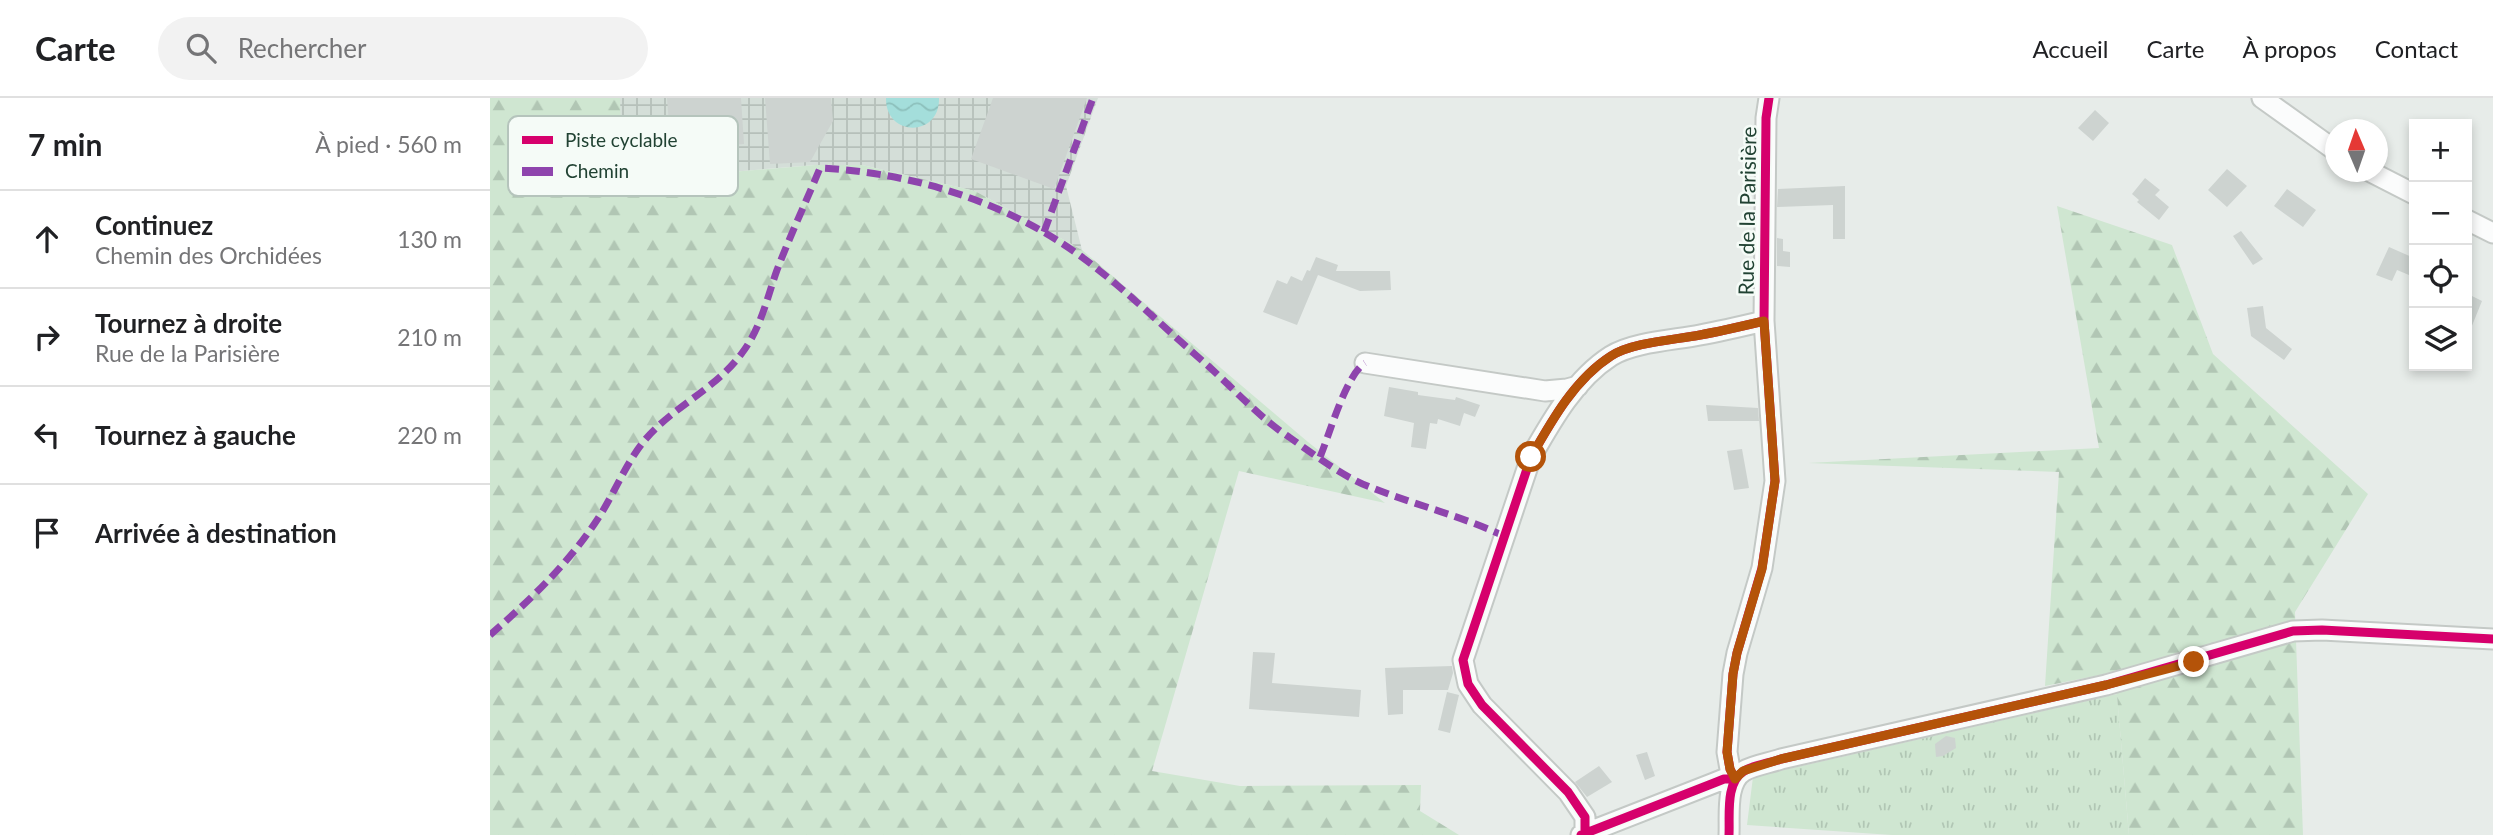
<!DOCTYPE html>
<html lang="fr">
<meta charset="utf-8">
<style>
body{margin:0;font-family:Lato,sans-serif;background:#f2f2f2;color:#202124}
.controls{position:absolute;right:21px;top:21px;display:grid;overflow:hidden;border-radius:0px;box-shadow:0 4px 10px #0003}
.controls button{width:63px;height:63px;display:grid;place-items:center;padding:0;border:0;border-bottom:2px solid #e0e0e0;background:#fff;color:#202124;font:35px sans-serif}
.compass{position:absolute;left:1835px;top:21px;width:63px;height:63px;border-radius:50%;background:#fff;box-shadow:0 4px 10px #0003;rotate:358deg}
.stop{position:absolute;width:21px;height:21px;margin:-16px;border:5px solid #b45309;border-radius:50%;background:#fff}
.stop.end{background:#b45309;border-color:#fff;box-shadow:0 2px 7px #0008}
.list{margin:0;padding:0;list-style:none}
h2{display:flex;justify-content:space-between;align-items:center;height:91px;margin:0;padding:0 28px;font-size:30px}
h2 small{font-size:23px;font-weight:400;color:#757577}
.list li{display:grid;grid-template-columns:46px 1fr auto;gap:21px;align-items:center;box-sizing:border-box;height:98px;padding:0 28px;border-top:2px solid #e0e0e0}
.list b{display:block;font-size:26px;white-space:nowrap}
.list p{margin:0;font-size:23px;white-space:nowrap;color:#757577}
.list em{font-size:23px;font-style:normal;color:#757577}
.icon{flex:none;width:38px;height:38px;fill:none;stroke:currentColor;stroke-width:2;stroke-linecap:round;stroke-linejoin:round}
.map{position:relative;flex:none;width:2003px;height:737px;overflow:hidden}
header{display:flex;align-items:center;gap:42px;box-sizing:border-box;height:98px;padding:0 35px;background:#fff;border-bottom:2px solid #e0e0e0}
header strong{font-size:33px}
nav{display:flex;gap:38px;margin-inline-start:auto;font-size:24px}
.search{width:490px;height:63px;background:#f2f2f2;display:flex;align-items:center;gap:18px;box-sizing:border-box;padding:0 24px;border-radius:38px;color:#757577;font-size:26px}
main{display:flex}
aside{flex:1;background:#fff}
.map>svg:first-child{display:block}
.industrial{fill:url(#industrial-grid)}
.grass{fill:url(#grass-tufts)}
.forest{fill:url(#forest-firs)}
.water{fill:url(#water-waves)}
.building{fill:#cdd3d0}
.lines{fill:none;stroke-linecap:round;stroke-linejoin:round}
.minor-casing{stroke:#c4c9c6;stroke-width:23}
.minor{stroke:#fbfcfc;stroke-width:19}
.quiet{stroke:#8e44ad;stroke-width:7;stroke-dasharray:14 7;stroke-linecap:butt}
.cycleway-casing{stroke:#f5fbf7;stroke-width:13}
.cycleway{stroke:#d6006c;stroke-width:9}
.route{stroke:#b45309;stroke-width:9}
.labels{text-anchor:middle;stroke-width:5;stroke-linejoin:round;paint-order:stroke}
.street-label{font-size:21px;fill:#214233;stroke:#f5fbf7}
.key{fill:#f5fbf7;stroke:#b5c4bc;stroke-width:2}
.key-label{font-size:19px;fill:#214233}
</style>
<header>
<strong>Carte</strong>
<div class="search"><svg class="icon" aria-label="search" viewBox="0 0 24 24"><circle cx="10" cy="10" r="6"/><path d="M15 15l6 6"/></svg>Rechercher</div>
<nav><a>Accueil</a><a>Carte</a><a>À propos</a><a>Contact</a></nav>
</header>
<main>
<aside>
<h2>7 min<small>À pied · 560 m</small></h2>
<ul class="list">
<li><svg class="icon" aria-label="ahead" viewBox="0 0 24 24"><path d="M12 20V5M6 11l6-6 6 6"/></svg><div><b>Continuez</b><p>Chemin des Orchidées</p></div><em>130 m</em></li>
<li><svg class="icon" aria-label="right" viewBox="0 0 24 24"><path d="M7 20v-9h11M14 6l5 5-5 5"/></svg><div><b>Tournez à droite</b><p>Rue de la Parisière</p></div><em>210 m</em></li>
<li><svg class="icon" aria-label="left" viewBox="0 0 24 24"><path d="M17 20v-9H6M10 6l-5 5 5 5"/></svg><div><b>Tournez à gauche</b></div><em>220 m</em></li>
<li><svg class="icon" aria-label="arrive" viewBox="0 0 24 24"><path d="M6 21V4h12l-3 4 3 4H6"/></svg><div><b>Arrivée à destination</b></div></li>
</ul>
</aside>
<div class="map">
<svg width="2003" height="737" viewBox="0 0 2003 737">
<defs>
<pattern id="industrial-grid" width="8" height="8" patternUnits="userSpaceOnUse" patternTransform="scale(1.75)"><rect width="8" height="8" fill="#d4ded8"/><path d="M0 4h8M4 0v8" fill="none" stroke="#b6c0ba"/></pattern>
<pattern id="grass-tufts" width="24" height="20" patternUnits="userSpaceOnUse" patternTransform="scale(1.75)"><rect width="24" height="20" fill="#cfe6d1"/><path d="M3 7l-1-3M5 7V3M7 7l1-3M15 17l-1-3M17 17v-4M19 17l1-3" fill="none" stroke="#b1c6b4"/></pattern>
<pattern id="forest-firs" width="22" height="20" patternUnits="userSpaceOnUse" patternTransform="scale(1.75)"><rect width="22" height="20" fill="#cfe6d1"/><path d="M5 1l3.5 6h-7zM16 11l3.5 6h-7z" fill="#b1c6b4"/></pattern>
<pattern id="water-waves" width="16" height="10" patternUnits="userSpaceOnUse" patternTransform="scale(1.75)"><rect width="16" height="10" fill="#a4dedb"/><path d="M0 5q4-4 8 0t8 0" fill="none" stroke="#8dc0bc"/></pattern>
</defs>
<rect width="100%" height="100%" fill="#e7ece9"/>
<path class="industrial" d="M130,0H608L576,88L592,152L485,93L372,67H325L131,83Z"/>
<path class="grass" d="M1627,596L1639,737H1402L1257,727L1263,679Z"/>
<path class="forest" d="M0,0H130L132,83L325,67H372L485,93L592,152L818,344L895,405L749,373L662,673L750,688L931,687L930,713L969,737H0Z
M1567,108L1682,147L1723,256L1878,396L1805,514L1813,737H1639L1625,574L1555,588L1569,374L1318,365L1609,350Z"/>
<path class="water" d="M396,0H449C450,40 395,39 396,0Z"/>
<path class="building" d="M177,0H251L254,46L181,52Z
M275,0H341L343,23L320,64L280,66Z
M503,0H597L564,91L481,61Z
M1605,12L1619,25L1603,43L1588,30Z
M1737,71L1757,88L1737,109L1718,92Z
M1655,80L1670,92L1665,97L1679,109L1669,122L1647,104L1649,102L1642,96Z
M1355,88V141H1343V107L1287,109L1288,91Z
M1797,91L1826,112L1813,129L1784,108Z
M1751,133L1773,161L1763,167L1743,138Z
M1287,140L1293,141V153L1300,154V169L1287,168Z
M1899,149L1924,160L1919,177L1907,172L1902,183L1886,177Z
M826,159L848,167L846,173H900L901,192L870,193L828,177L807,227L773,214L787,182L797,186L801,178L812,183L817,172L820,173Z
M1982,198L1992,203L1977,240V209Z
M1773,208L1776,230L1802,251L1794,262L1761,238L1757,210Z
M899,289L928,294V297L965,302L966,299L990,307L985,319L974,315L970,328L948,321L947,326L940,325L936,351L921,349L924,325L894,318Z
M1216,307L1268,310L1269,323H1218Z
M1252,351L1259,390L1244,392L1237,353Z
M763,554L785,555L782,585L871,592L869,619L759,611Z
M962,568L963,575L958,592H913V616L898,617L895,570Z
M957,594L969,597L960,635L948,632Z
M1456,638L1465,640L1466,650L1453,658L1446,659L1445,646Z
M1157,654L1165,678L1155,682L1146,657Z
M1109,668L1122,684L1097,699L1085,684Z"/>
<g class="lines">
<defs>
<path id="minor" d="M1772,0L1846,53
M1881,74L1924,96
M1977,122L2003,135
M875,265L1055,293L1077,291L1088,288
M1095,734V719L1078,694L992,607L978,586L973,562L1041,359C1062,322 1085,281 1121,258C1143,244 1185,242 1210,237C1232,233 1253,228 1274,223
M1091,737L1224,685L1234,681H1245L1240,671L1237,654L1243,576L1247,555L1272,470L1285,383L1274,223L1276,20L1279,0
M1239,737C1240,718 1235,684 1254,673C1264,667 1280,665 1291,661L1616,587L1803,533L1832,532L2003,541"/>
</defs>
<use href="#minor" class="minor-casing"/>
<use href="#minor" class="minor"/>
<path class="quiet" d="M554,134L603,0
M830,359C840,335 856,277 875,265
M0,537C39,503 76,468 105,425C123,399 134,368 154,343C182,309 226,291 252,255C271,230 277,200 287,172C300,138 316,104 330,70C413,74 500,99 570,144C620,176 671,227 716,266C742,289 771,321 799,339C826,358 854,380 885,391C929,408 971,418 1014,438"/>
<defs>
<path id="cycleway" d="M1095,734V719L1078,694L992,607L978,586L973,562L1041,359C1062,322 1085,281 1121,258C1143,244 1185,242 1210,237C1232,233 1253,228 1274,223
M1091,737L1224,685L1234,681H1245L1240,671L1237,654L1243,576L1247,555L1272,470L1285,383L1274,223L1276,20L1279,0
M1239,737C1240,718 1235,684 1254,673C1264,667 1280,665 1291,661L1616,587L1803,533L1832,532L2003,541"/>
</defs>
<use href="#cycleway" class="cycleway-casing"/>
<use href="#cycleway" class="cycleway"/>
</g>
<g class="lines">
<path class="route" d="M1041,359C1062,322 1085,281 1121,258C1143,244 1185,242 1210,237C1232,233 1253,228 1274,223L1285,383L1272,471L1247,555L1243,576L1237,654L1240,671L1245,681L1253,673L1291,661L1616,587L1704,564"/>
</g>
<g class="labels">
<g class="street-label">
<text transform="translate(1258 113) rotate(-89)" y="7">Rue de la Parisière</text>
</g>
</g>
<rect x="18" y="18" width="230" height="80" rx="10" class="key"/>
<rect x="32" y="38" width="31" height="8" fill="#d6006c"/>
<rect x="32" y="69" width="31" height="9" fill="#8e44ad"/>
<g class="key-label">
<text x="75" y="49">Piste cyclable</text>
<text x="75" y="80">Chemin</text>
</g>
</svg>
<div class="controls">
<button>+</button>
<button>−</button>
<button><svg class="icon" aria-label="locate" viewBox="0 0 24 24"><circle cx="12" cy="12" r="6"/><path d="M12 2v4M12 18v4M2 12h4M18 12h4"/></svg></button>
<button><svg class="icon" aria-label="layers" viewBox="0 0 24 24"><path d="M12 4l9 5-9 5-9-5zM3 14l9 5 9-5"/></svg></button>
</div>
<svg class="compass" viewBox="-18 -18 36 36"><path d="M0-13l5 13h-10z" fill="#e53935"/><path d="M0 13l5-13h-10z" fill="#757577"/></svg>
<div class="stop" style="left:1041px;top:359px"></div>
<div class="stop end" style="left:1704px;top:564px"></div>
</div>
</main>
